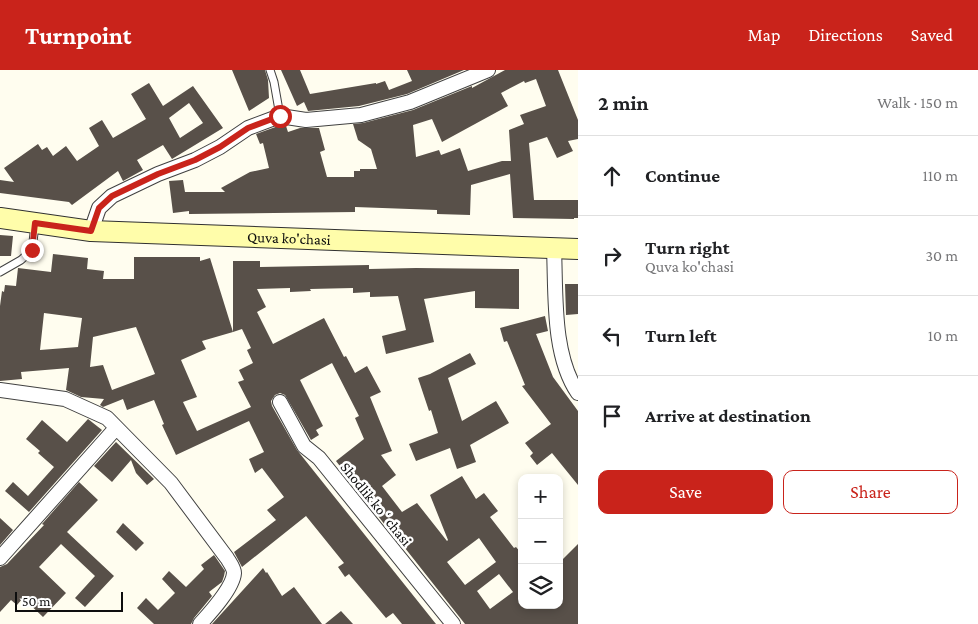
<!DOCTYPE html>
<meta charset="utf-8">
<style>
body{margin:0;font-family:"Crimson Pro",serif;background:#f2f2f2;color:#202124}
.controls{position:absolute;right:15px;bottom:15px;display:grid;overflow:hidden;border-radius:10px;box-shadow:0 2px 8px #0003}
.controls button{width:45px;height:45px;display:grid;place-items:center;padding:0;border:0;border-bottom:1px solid #e0e0e0;background:#fff;color:#202124;font:25px sans-serif}
.scale{position:absolute;left:15px;bottom:12px;width:108px;box-sizing:border-box;padding-left:5px;border:2px solid #0e0e0e;border-top:0;font-size:14px;line-height:18px;white-space:nowrap;color:#0e0e0e;-webkit-text-stroke:4px #fff;paint-order:stroke}
.stop{position:absolute;width:15px;height:15px;margin:-11px;border:4px solid #c9231b;border-radius:50%;background:#fff}
.stop.end{background:#c9231b;border-color:#fff;box-shadow:0 1px 5px #0008}
.list{margin:0;padding:0;list-style:none}
h2{display:flex;justify-content:space-between;align-items:center;height:65px;margin:0;padding:0 20px;font-size:21px}
h2 small{font-size:16px;font-weight:400;color:#757577}
.list li{display:grid;grid-template-columns:32px 1fr auto;gap:15px;align-items:center;box-sizing:border-box;height:80px;padding:0 20px;border-top:1px solid #e0e0e0}
.list b{display:block;font-size:19px;white-space:nowrap}
.list p{margin:0;font-size:16px;white-space:nowrap;color:#757577}
.list em{font-size:16px;font-style:normal;color:#757577}
.actions{display:flex;gap:10px;padding:15px 20px}
.actions a{flex:1;padding:11px 0;border:1px solid #c9231b;border-radius:10px;text-align:center;font-size:18px;color:#c9231b}
.actions .main{background:#c9231b;color:#fff}
.icon{flex:none;width:28px;height:28px;fill:none;stroke:currentColor;stroke-width:2;stroke-linecap:round;stroke-linejoin:round}
.map{position:relative;flex:none;width:578px;height:554px;overflow:hidden}
header{display:flex;align-items:center;gap:30px;box-sizing:border-box;height:70px;padding:0 25px;background:#c9231b;color:#fff}
header strong{font-size:24px}
nav{display:flex;gap:28px;margin-inline-start:auto;font-size:18px}
main{display:flex}
aside{flex:1;background:#fff}
.map>svg:first-child{display:block}
.building{fill:#585049;fill-rule:evenodd}
.lines{fill:none;stroke-linecap:round;stroke-linejoin:round}
.service-casing{stroke:#414141;stroke-width:9}
.minor-casing{stroke:#414141;stroke-width:16}
.secondary-casing{stroke:#303030;stroke-width:22}
.service{stroke:#fff;stroke-width:7}
.minor{stroke:#fff;stroke-width:14}
.secondary{stroke:#fffdaa;stroke-width:20}
.route{stroke:#c9231b;stroke-width:6}
.labels{text-anchor:middle;stroke-width:5;stroke-linejoin:round;paint-order:stroke}
.street-label{font-size:15px;fill:#0e0e0e;stroke:#fff}
</style>
<header>
<strong>Turnpoint</strong>
<nav><a>Map</a><a>Directions</a><a>Saved</a></nav>
</header>
<main>
<div class="map">
<svg width="578" height="554" viewBox="0 0 578 554">
<rect width="100%" height="100%" fill="#fffdef"/>
<path class="building" d="M232,0H265L268,10L269,28L249,41Z
M281,0H300L310,24L376,13V14L385,11L389,20L412,11L407,0H464L407,24L359,36L308,41L304,32L297,36Z
M505,0H558L578,50V69L568,71L573,81L557,88L547,67L529,73L534,130H578V148H574V149L513,148L510,104L471,115L470,145L437,144V140L355,137V142L189,144V141L173,143L169,111L183,110L185,122H225L221,118L250,102L269,98L263,73L260,74L256,64L281,55L286,56L288,62L300,58H319L325,80L320,82L327,107H354V101H360V99H377L371,79L358,70L353,54L363,53L413,40L472,16V18ZM536,9L546,36L520,45L524,54L509,60L511,91H502L468,101L460,78L441,85L439,80L416,87L413,55L432,49L442,72L508,36L501,23L524,11L525,13Z
M149,13L163,36L193,16L223,58L172,89L163,75L137,90L143,100L123,111L118,101L72,135L69,132L0,123V110L14,112L4,98L38,74L42,80L47,77L53,86L66,76L77,91L99,76L89,58L102,50L113,68L146,49L131,24ZM189,33L203,53L180,68L169,48Z
M0,165L13,166L11,186H0Z
M53,184L88,188L87,199L104,201L103,209H134V187H200V191L210,188L233,262L202,271L206,279L181,290L197,327L183,332L197,361L251,337L238,312L244,310L239,300L253,293L247,280L251,278L242,259L233,262V191H260V197L369,195V199L416,198L519,199V239L475,238V221L424,229L434,272L386,284L382,266L406,260L398,226L370,227V222L353,223V218L310,219L311,221L290,222V218L257,219L266,237L257,242L273,274L324,248L344,287L346,286L355,303L367,296L381,322L370,327L392,381L381,385L396,405L382,416L402,442L417,433L447,471L448,470L430,425L462,406L476,429L484,423L498,441L490,447L514,478L516,477L522,484V535H559V493L578,474V554H465L386,454L385,455L336,391L364,369L355,348L359,346L332,293L300,310L323,356L316,360L319,365L311,370L285,325L280,323L275,325L271,331L272,336L297,380L436,554H402L393,543L386,548L349,504L345,507L338,497L344,493L306,446L242,497L234,482L276,450L267,440L284,427L262,398L255,403L249,389L264,382L249,351L176,385L162,355L164,354L154,330L127,340L123,329L103,337L100,335L104,329L81,327L66,320L69,298L21,302L22,309L0,311V236L2,221L4,222L5,215L16,216L18,198L51,202ZM44,243L82,248L78,277L40,280ZM136,257L155,304L112,320L103,295L90,297L93,267ZM479,468L496,492L465,515L447,492ZM499,504L513,522L490,539L477,521Z
M565,214H578V244L566,245Z
M545,246L548,261L536,264L553,307L578,341V415L552,383L537,395L530,386L533,383L525,373L551,354L522,316L525,315L507,271L504,272L500,258Z
M470,283L476,294L448,308L462,351L496,331L509,353L470,375L476,392L457,399L450,378L416,391L409,374L438,363L431,340L429,341L418,308L430,304Z
M88,349L102,360L29,442L5,421L13,412L28,426L54,397L38,383L40,381L26,369L42,350L67,372Z
M116,372L154,409L147,415L136,403L131,390L112,412L94,396Z
M79,412L98,430L67,462L114,506L85,537L75,528L95,506L61,474L39,497L66,523L43,547L23,528L17,535L11,530L0,542V497L7,494L44,455L42,454Z
M0,448L13,460L0,475Z
M123,453L144,473L136,481L116,462Z
M214,485L225,501L224,506L222,512L209,522L212,526L194,548L191,554H154L137,538L146,528L158,540L175,523L162,509L169,501L186,517L204,499L201,495Z
M263,498L266,503L267,502L282,526L294,517L322,554H212Z
M341,541L353,554H325Z"/>
<g class="lines">
<defs>
<path id="service" d="M270,0L274,12L280,46
M0,202L21,190L32,180L35,155"/>
<path id="minor" d="M91,161L99,138L112,126L158,104L195,90L220,77L248,58L280,46L306,50L361,45L410,32L488,0
M554,179C556,224 552,285 578,323
M0,320L65,329L107,348L171,413L227,488C230,493 234,498 234,503C233,518 210,543 200,554
M280,332L304,376L319,388L453,554
M0,488L116,358"/>
<g id="secondary">
<path id="s1" d="M0,148L91,161L578,179"/>
</g>
</defs>
<use href="#service" class="service-casing"/>
<use href="#minor" class="minor-casing"/>
<use href="#secondary" class="secondary-casing"/>
<use href="#service" class="service"/>
<use href="#minor" class="minor"/>
<use href="#secondary" class="secondary"/>
</g>
<g class="lines">
<path class="route" d="M32,180L35,153L91,161L99,138L112,126L158,104L195,90L220,77L248,58L280,46"/>
</g>
<g class="labels">
<g class="street-label">
<text dy="5" stroke="none"><textPath href="#s1" startOffset="290">Quva ko'chasi</textPath></text>
<text transform="translate(376 434) rotate(51)" y="5">Shodlik koʻchasi</text>
</g>
</g>
</svg>
<div class="controls">
<button>+</button>
<button>−</button>
<button><svg class="icon" aria-label="layers" viewBox="0 0 24 24"><path d="M12 4l9 5-9 5-9-5zM3 14l9 5 9-5"/></svg></button>
</div>
<div class="scale">50 m</div>
<div class="stop" style="left:280px;top:46px"></div>
<div class="stop end" style="left:32px;top:180px"></div>
</div>
<aside>
<h2>2 min<small>Walk · 150 m</small></h2>
<ul class="list">
<li><svg class="icon" aria-label="ahead" viewBox="0 0 24 24"><path d="M12 20V5M6 11l6-6 6 6"/></svg><div><b>Continue</b></div><em>110 m</em></li>
<li><svg class="icon" aria-label="right" viewBox="0 0 24 24"><path d="M7 20v-9h11M14 6l5 5-5 5"/></svg><div><b>Turn right</b><p>Quva ko'chasi</p></div><em>30 m</em></li>
<li><svg class="icon" aria-label="left" viewBox="0 0 24 24"><path d="M17 20v-9H6M10 6l-5 5 5 5"/></svg><div><b>Turn left</b></div><em>10 m</em></li>
<li><svg class="icon" aria-label="arrive" viewBox="0 0 24 24"><path d="M6 21V4h12l-3 4 3 4H6"/></svg><div><b>Arrive at destination</b></div></li>
</ul>
<div class="actions"><a class="main">Save</a><a>Share</a></div>
</aside>
</main>
